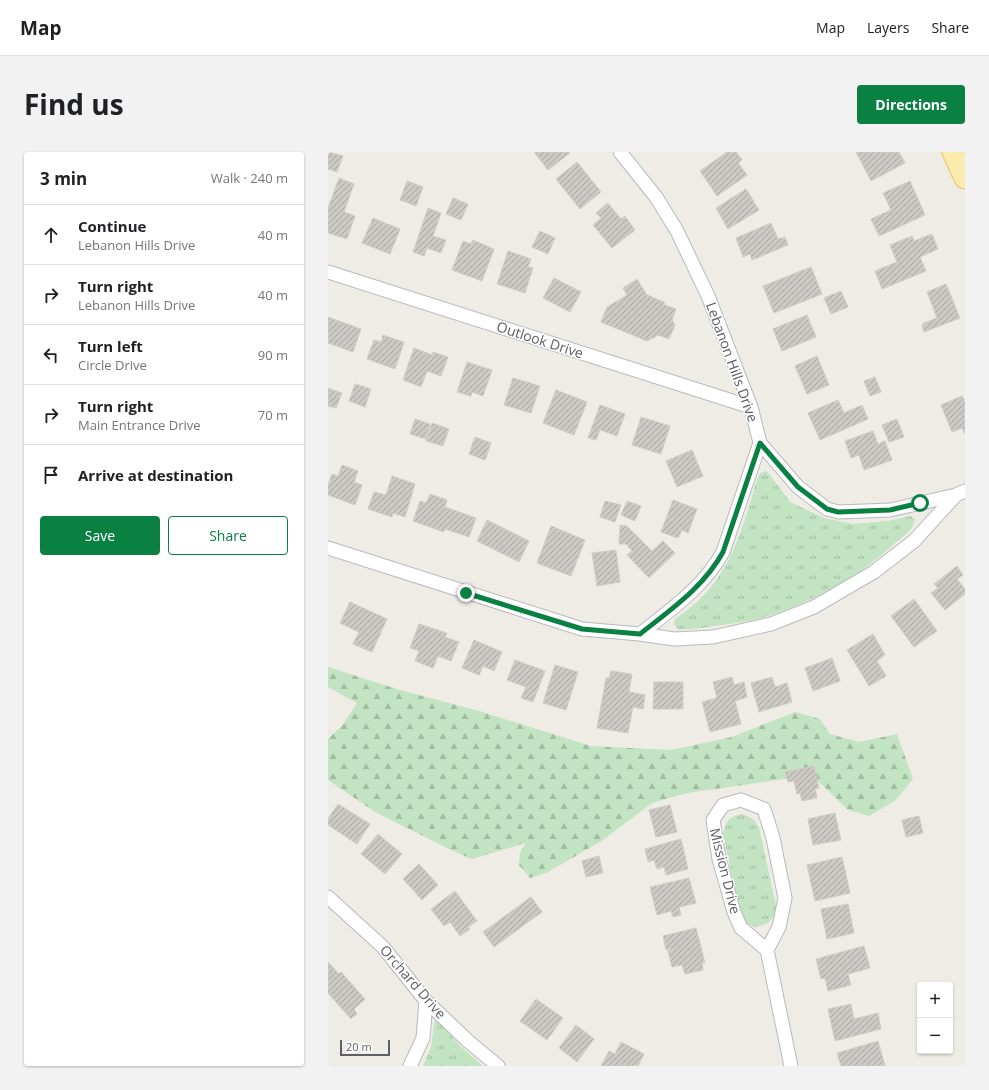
<!DOCTYPE html>
<meta charset="utf-8">
<style>
body{margin:0;font-family:"Open Sans",sans-serif;background:#f2f2f2;color:#202124}
.controls{position:absolute;right:12px;bottom:12px;display:grid;overflow:hidden;border-radius:4px;box-shadow:0 1px 3px #0004}
.controls button{width:36px;height:36px;display:grid;place-items:center;padding:0;border:0;border-bottom:1px solid #e0e0e0;background:#fff;color:#202124;font:20px sans-serif}
.scale{position:absolute;left:12px;bottom:10px;width:50px;box-sizing:border-box;padding-left:4px;border:2px solid #5c6064;border-top:0;font-size:11px;line-height:14px;white-space:nowrap;color:#5c6064;-webkit-text-stroke:3px #fff;paint-order:stroke}
.stop{position:absolute;width:12px;height:12px;margin:-9px;border:3px solid #0b8043;border-radius:50%;background:#fff}
.stop.end{background:#0b8043;border-color:#fff;box-shadow:0 1px 4px #0008}
.list{margin:0;padding:0;list-style:none}
h2{display:flex;justify-content:space-between;align-items:center;height:52px;margin:0;padding:0 16px;font-size:17px}
h2 small{font-size:13px;font-weight:400;color:#757577}
.list li{display:grid;grid-template-columns:26px 1fr auto;gap:12px;align-items:center;box-sizing:border-box;height:60px;padding:0 16px;border-top:1px solid #e0e0e0}
.list b{display:block;font-size:15px;white-space:nowrap}
.list p{margin:0;font-size:13px;white-space:nowrap;color:#757577}
.list em{font-size:13px;font-style:normal;color:#757577}
.actions{display:flex;gap:8px;padding:12px 16px}
.actions a{flex:1;padding:9px 0;border:1px solid #0b8043;border-radius:4px;text-align:center;font-size:14px;color:#0b8043}
.actions .main{background:#0b8043;color:#fff}
.icon{flex:none;width:22px;height:22px;fill:none;stroke:currentColor;stroke-width:2;stroke-linecap:round;stroke-linejoin:round}
.map{position:relative;flex:none;width:637px;height:914px;overflow:hidden;border-radius:4px}
header{display:flex;align-items:center;gap:24px;box-sizing:border-box;height:56px;padding:0 20px;background:#fff;border-bottom:1px solid #e0e0e0}
header strong{font-size:19px}
nav{display:flex;gap:22px;margin-inline-start:auto;font-size:14px}
.intro{display:flex;align-items:center;justify-content:space-between;box-sizing:border-box;height:96px;padding:0 24px}
h1{margin:0;font-size:28px}
.button{padding:10px 18px;border-radius:4px;background:#0b8043;color:#fff;font-size:14px;font-weight:700}
main{display:flex;gap:24px;padding:0 24px}
aside{flex:1;background:#fff;border-radius:4px;box-shadow:0 1px 3px #0004}
.map>svg:first-child{display:block}
.grass{fill:url(#grass-tufts)}
.forest{fill:url(#forest-firs)}
.building{fill:url(#building-hatch);stroke:#d2cdc3}
.lines{fill:none;stroke-linecap:round;stroke-linejoin:round}
.minor-casing{stroke:#b7babe;stroke-width:15}
.primary-casing{stroke:#eabf61;stroke-width:23}
.minor{stroke:#fff;stroke-width:13}
.primary{stroke:#fbebad;stroke-width:21}
.route{stroke:#0b8043;stroke-width:5}
.labels{text-anchor:middle;stroke-width:3;stroke-linejoin:round;paint-order:stroke}
.street-label{font-size:14px;fill:#5c6064;stroke:#fff}
</style>
<header>
<strong>Map</strong>
<nav><a>Map</a><a>Layers</a><a>Share</a></nav>
</header>
<div class="intro"><h1>Find us</h1><a class="button">Directions</a></div>
<main>
<aside>
<h2>3 min<small>Walk · 240 m</small></h2>
<ul class="list">
<li><svg class="icon" aria-label="ahead" viewBox="0 0 24 24"><path d="M12 20V5M6 11l6-6 6 6"/></svg><div><b>Continue</b><p>Lebanon Hills Drive</p></div><em>40 m</em></li>
<li><svg class="icon" aria-label="right" viewBox="0 0 24 24"><path d="M7 20v-9h11M14 6l5 5-5 5"/></svg><div><b>Turn right</b><p>Lebanon Hills Drive</p></div><em>40 m</em></li>
<li><svg class="icon" aria-label="left" viewBox="0 0 24 24"><path d="M17 20v-9H6M10 6l-5 5 5 5"/></svg><div><b>Turn left</b><p>Circle Drive</p></div><em>90 m</em></li>
<li><svg class="icon" aria-label="right" viewBox="0 0 24 24"><path d="M7 20v-9h11M14 6l5 5-5 5"/></svg><div><b>Turn right</b><p>Main Entrance Drive</p></div><em>70 m</em></li>
<li><svg class="icon" aria-label="arrive" viewBox="0 0 24 24"><path d="M6 21V4h12l-3 4 3 4H6"/></svg><div><b>Arrive at destination</b></div></li>
</ul>
<div class="actions"><a class="main">Save</a><a>Share</a></div>
</aside>
<div class="map">
<svg width="637" height="914" viewBox="0 0 637 914">
<defs>
<pattern id="grass-tufts" width="24" height="20" patternUnits="userSpaceOnUse"><rect width="24" height="20" fill="#c3e4c2"/><path d="M3 7l-1-3M5 7V3M7 7l1-3M15 17l-1-3M17 17v-4M19 17l1-3" fill="none" stroke="#a2bca1"/></pattern>
<pattern id="forest-firs" width="22" height="20" patternUnits="userSpaceOnUse"><rect width="22" height="20" fill="#c3e4c2"/><path d="M5 1l3.5 6h-7zM16 11l3.5 6h-7z" fill="#a2bca1"/></pattern>
<pattern id="building-hatch" width="6" height="6" patternUnits="userSpaceOnUse"><rect width="6" height="6" fill="#ccc8c4"/><path d="M-1 1l2-2M0 6l6-6M5 7l2-2" fill="none" stroke="#a9a6a3"/></pattern>
</defs>
<rect width="100%" height="100%" fill="#eeece4"/>
<path class="grass" d="M438,319L442,323L462,350L496,366L525,372L559,369L583,364L587,367C585,379 573,386 564,394C530,425 484,450 440,464C423,469 404,472 386,474C374,476 362,478 350,477L346,472L347,467C355,461 364,455 371,448C405,416 416,371 429,328L432,321Z
M415,662L425,667L431,675L448,754L446,765L438,772L428,775L419,772L412,763L395,682C399,668 400,665 415,662Z
M107,866L134,896L155,914H95L103,895Z"/>
<path class="forest" d="M0,515L72,538L151,559L263,594L343,598L404,585L467,560L492,567L502,582L531,590L569,582L585,627L568,648L541,664L520,658L489,628L456,627L359,641L324,651L272,690L218,721L202,726L191,713L192,700L198,691L144,707L125,699L47,660L0,628V587L14,574L29,551L0,535Z"/>
<path class="building" d="M0,0L15,4L9,20L0,17Z
M206,0H241L242,1L220,18Z
M399,0H408L414,8L410,11L419,23L389,44L372,19Z
M528,0H571L577,11L543,29Z
M249,10L273,40L252,57L228,27Z
M11,26L26,32L16,60L27,64L19,87L0,81V56Z
M79,29L95,35L88,54L72,48Z
M582,29L597,63L551,84L543,67L563,58L555,41Z
M418,37L431,58L400,77L388,56Z
M125,46L140,52L133,68L118,62Z
M280,51L293,67L297,64L307,78L284,96L265,73L273,66L268,61Z
M100,56L113,61L105,84L118,88L113,101L99,96L96,104L85,100Z
M45,66L72,77L62,102L34,91Z
M443,71L450,87L457,85L460,93L424,108L422,102L415,105L408,86Z
M212,79L227,86L220,102L204,95Z
M604,82L610,97L592,105L598,119L554,137L547,119L569,110L562,93L584,84L586,89Z
M145,88L166,97L154,129L124,118L135,89L143,92Z
M180,99L203,107L200,115L205,116L197,141L169,132Z
M483,115L494,142L446,161L435,134Z
M226,126L253,140L242,160L215,146Z
M309,127L319,143L336,150L337,153L348,157L344,168L347,173L341,187L330,183L319,189L273,170L279,155L299,143L295,136Z
M618,132L632,166L596,180L594,174L596,171L609,166L599,140Z
M513,139L520,155L503,162L496,146Z
M479,163L488,185L454,199L445,177Z
M0,165L33,177L25,200L0,191Z
M55,183L76,190L67,217L39,207L46,188L53,190Z
M86,196L104,203L105,200L120,205L113,224L99,219L93,235L75,228Z
M489,204L501,233L479,242L467,214Z
M139,210L164,218L155,244L144,240L143,244L129,240Z
M547,225L553,240L542,244L536,229Z
M185,226L212,234L203,261L176,253Z
M27,232L43,237L37,255L21,249Z
M0,236L14,241L8,256L0,254Z
M228,238L259,250L246,283L215,271Z
M634,244L637,249V282L634,276L624,280L613,253Z
M510,248L516,261L534,253L540,267L492,288L480,261Z
M272,253L297,262L289,284L272,278L268,288L260,286Z
M313,265L342,274L333,302L304,293Z
M87,267L102,272L98,287L82,282Z
M569,267L576,285L561,290L554,273Z
M104,271L121,277L115,294L98,289Z
M545,279L550,292L557,289L564,308L536,318L531,303L523,306L517,289Z
M147,285L163,291L157,308L141,302Z
M364,298L375,324L349,335L338,309Z
M14,313L30,319L26,330L34,333L27,353L0,343V333L4,322L10,324Z
M64,324L87,332L77,365L65,361L64,365L40,357L46,340L58,343Z
M102,342L119,348L117,355L148,366L141,385L117,377L116,380L85,369L92,349L98,351Z
M345,348L369,357L360,381L354,378L350,386L333,380Z
M277,349L293,353L287,370L272,365Z
M299,349L313,354L307,369L293,363Z
M159,368L201,389L191,410L149,389Z
M292,373L299,374L324,399L335,389L347,401L321,426L299,403L304,399L298,392H291Z
M223,374L257,388L243,424L209,411Z
M288,398L292,430L269,434L264,401Z
M629,414L635,423L629,427L637,437V442L617,458L603,441L610,436L606,432Z
M586,447L609,479L586,495L563,464Z
M22,450L59,467L44,500L25,492L31,480L12,471Z
M91,472L119,481L117,485L131,490L123,509L110,504L105,516L87,509L91,499L82,496Z
M545,482L557,503L549,509L558,524L541,534L519,498Z
M146,488L174,500L166,519L155,514L151,523L134,516Z
M504,506L512,529L485,539L477,516Z
M187,508L217,519L205,550L193,546L198,535L179,528Z
M227,513L250,520L238,558L215,551Z
M283,519L304,522L301,540L317,543L315,557L305,555L300,581L269,576L278,526H281Z
M404,525L406,533L416,530L419,545L407,549L413,572L382,580L374,550L389,546L385,530Z
M444,525L447,535L459,531L464,550L431,560L423,531Z
M326,530H355V557H325Z
M486,614L491,636L487,637L489,646L474,649L472,641L469,642L466,629L460,630L457,620Z
M10,652L42,672L29,692L0,673V667Z
M342,653L349,680L328,685L321,658Z
M507,661L513,688L485,693L480,667Z
M591,664L595,681L578,685L574,668Z
M50,682L74,702L57,722L33,702Z
M353,687L360,717L338,723L336,715L329,717L326,708L320,710L317,697Z
M271,704L275,721L258,725L254,709Z
M514,705L522,741L487,749L479,713Z
M91,712L110,733L94,748L75,727Z
M361,726L368,751L351,755L353,763L345,765L343,759L329,763L322,735Z
M127,739L149,769L140,775L142,777L132,784L122,770L116,774L103,757Z
M203,745L214,760L166,795L155,780Z
M520,752L526,781L499,787L493,757Z
M368,776L377,811H374L375,818L357,822L354,813L344,815L340,799L346,797L338,798L335,784Z
M536,794L542,816L520,822L523,833L500,839L497,826L493,827L488,807Z
M0,810L11,822L13,820L37,847L26,857L29,862L23,867L0,841Z
M208,847L235,866L219,888L192,869Z
M523,852L526,867L550,861L553,877L507,889L500,857Z
M248,873L266,887L249,910L231,896Z
M550,889L557,914H513L509,901Z
M293,890L316,902L310,914H273L281,899L287,902Z"/>
<g class="lines">
<defs>
<path id="minor" d="M292,0L328,45L349,79L380,144L423,255L432,291L470,335L499,357L511,360L562,358L628,343
M0,120L423,255
M0,396L254,477L312,482L346,487L385,485L443,472L486,455L546,420L586,389L628,343L637,339
M312,482C342,458 376,435 395,400L432,291
M0,745L55,795L98,849L141,890L170,914
M439,798L451,775L457,746L445,686L436,657L413,648L395,653L385,668L391,707L406,760L413,776L439,798L463,914
M82,914L95,886L98,849"/>
<path id="primary" d="M625,0L637,26"/>
</defs>
<use href="#minor" class="minor-casing"/>
<use href="#primary" class="primary-casing"/>
<use href="#minor" class="minor"/>
<use href="#primary" class="primary"/>
</g>
<g class="lines">
<path class="route" d="M138,441L254,477L312,482C342,458 376,435 395,400L432,291L470,335L499,357L510,360L562,358L592,351"/>
</g>
<g class="labels">
<g class="street-label">
<text transform="translate(212 188) rotate(18)" y="5">Outlook Drive</text>
<text transform="translate(404 210) rotate(70)" y="5">Lebanon Hills Drive</text>
<text transform="translate(397 719) rotate(76)" y="5">Mission Drive</text>
<text transform="translate(85 830) rotate(49)" y="5">Orchard Drive</text>
</g>
</g>
</svg>
<div class="controls">
<button>+</button>
<button>−</button>
</div>
<div class="scale">20 m</div>
<div class="stop" style="left:592px;top:351px"></div>
<div class="stop end" style="left:138px;top:441px"></div>
</div>
</main>
